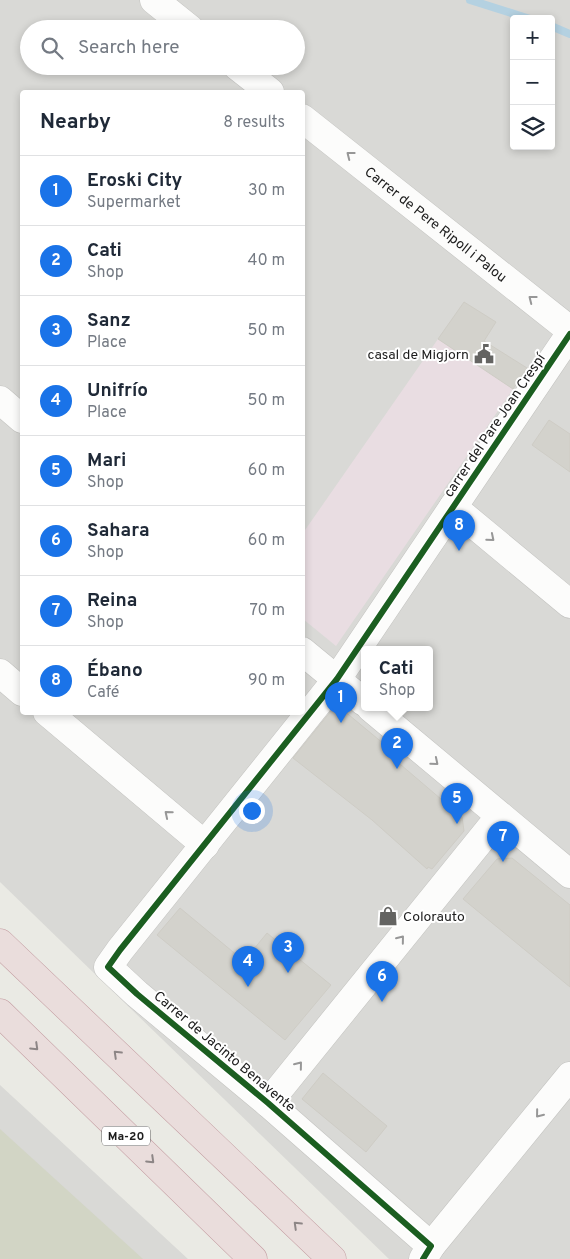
<!DOCTYPE html>
<meta charset="utf-8">
<style>
body{margin:0;font-family:Overpass,sans-serif;background:#f2f2f3;color:#1f2937}
.controls{position:absolute;right:15px;top:15px;display:grid;overflow:hidden;border-radius:5px;box-shadow:0 2px 8px #0003}
.controls button{width:45px;height:45px;display:grid;place-items:center;padding:0;border:0;border-bottom:1px solid #e0e1e3;background:#fff;color:#1f2937;font:25px sans-serif}
.you{position:absolute;left:251px;top:810px;width:18px;height:18px;margin:-12px;border:4px solid #fff;border-radius:50%;background:#1a73e8;box-shadow:0 0 0 8px #1a73e833}
.badge{display:grid;place-items:center;width:32px;height:32px;border-radius:50%;background:#1a73e8;color:#fff;font-size:16px;font-weight:700}
.pin{position:absolute;translate:-50% -41px;filter:drop-shadow(0 1px 2px #0008)}
.pin::after{content:'';position:absolute;top:26px;width:18px;height:15px;background:inherit;clip-path:polygon(0 0,100% 0,50% 100%)}
.popup{position:absolute;left:361px;top:646px;width:72px;height:65px;box-sizing:border-box;display:grid;place-content:center;border-radius:5px;background:#fff;filter:drop-shadow(0 1px 4px #0005);font-size:16px;white-space:nowrap;color:#747a83}
.popup b{font-size:19px;color:#1f2937}
.popup::after{content:'';position:absolute;left:50%;top:100%;margin-left:-10px;border:10px solid transparent;border-top-color:#fff}
.list{margin:0;padding:0;list-style:none}
h2{display:flex;justify-content:space-between;align-items:center;height:65px;margin:0;padding:0 20px;font-size:21px}
h2 small{font-size:16px;font-weight:400;color:#747a83}
.list li{display:grid;grid-template-columns:32px 1fr auto;gap:15px;align-items:center;box-sizing:border-box;height:70px;padding:0 20px;border-top:1px solid #e0e1e3}
.list b{display:block;font-size:19px;white-space:nowrap}
.list p{margin:0;font-size:16px;white-space:nowrap;color:#747a83}
.list em{font-size:16px;font-style:normal;color:#747a83}
.icon{flex:none;width:28px;height:28px;fill:none;stroke:currentColor;stroke-width:2;stroke-linecap:round;stroke-linejoin:round}
.map{position:relative;flex:none;width:570px;height:1259px;overflow:hidden}
.search{position:absolute;background:#fff;box-shadow:0 2px 8px #0003;left:20px;top:20px;width:285px;height:55px;display:flex;align-items:center;gap:12px;box-sizing:border-box;padding:0 18px;border-radius:28px;color:#747a83;font-size:19px}
.panel{position:absolute;background:#fff;box-shadow:0 2px 8px #0003;left:20px;top:90px;width:285px;height:625px;border-radius:5px}
.map>svg:first-child{display:block}
.residential{fill:#d9d9d6;fill-rule:evenodd}
.industrial{fill:#e9dde2}
.construction{fill:#d2d5c5}
.lines{fill:none;stroke-linecap:round;stroke-linejoin:round}
.stream{stroke:#b4d1e1;stroke-width:8}
.building{fill:#d3d2cc;stroke:#ceccc5}
.minor-casing{stroke:#c3c3c0;stroke-width:29}
.highway-casing{stroke:#c29a9f;stroke-width:29}
.minor{stroke:#fcfcfb;stroke-width:28}
.highway{stroke:#eadddc;stroke-width:28}
.cycleway-casing{stroke:#fff;stroke-width:9}
.cycleway{stroke:#1b5e20;stroke-width:6}
.oneway{stroke:#979797}
.oneway2{stroke:#8d8686}
.labels{text-anchor:middle;stroke-width:4;stroke-linejoin:round;paint-order:stroke}
.shield{fill:#fff;stroke:#606060;stroke-width:1}
.shield-label{font-size:12px;font-weight:bold;fill:#1c1c1c}
.street-label{font-size:14px;fill:#1c1c1c;stroke:#fff}
.poi-label{font-size:14px;fill:#1c1c1c;stroke:#fff;text-anchor:end}
</style>
<div class="map">
<svg width="570" height="1259" viewBox="0 0 570 1259">
<rect width="100%" height="100%" fill="#eaeae4"/>
<path class="residential" d="M0,0H570V1259H389L0,882ZM514,19H551V146H514ZM29,29H296V66H29ZM22,92H302V712H22ZM364,650H430V708H364Z
M0,1085L188,1259H0Z"/>
<path class="industrial" d="M438,339L513,389L336,646L303,619V533Z"/>
<path class="construction" d="M0,1129L143,1259H0Z"/>
<g class="lines">
<path class="stream" d="M470,0L530,19
M551,26L570,34"/>
</g>
<path class="building" d="M464,302L496,322L484,341L527,368L513,389L438,339Z
M549,420L570,434V472L532,445Z
M343,710L390,749L387,753L462,817L464,831L432,869L428,867L427,869L372,820L293,758L331,711Z
M512,858L570,905V987L463,899L497,859Z
M180,908L244,961L267,933L331,985L285,1040L157,935Z
M323,1073L387,1126L366,1152L302,1099Z"/>
<g class="lines">
<defs>
<g id="minor">
<path d="M154,0L190,29"/>
<path d="M237,66L270,92"/>
<path id="s1" d="M302,118L570,330"/>
<path d="M0,400L22,419"/>
<path d="M453,507L570,604"/>
<path d="M302,651L364,702"/>
<path d="M0,673L22,692"/>
<path d="M371,708L570,874"/>
<path d="M47,712L205,845"/>
<path d="M268,1103L500,816"/>
<path d="M431,1246L570,1076"/>
<path d="M423,1259L431,1246L268,1103L137,994L108,967L120,950L337,679L570,334"/>
</g>
<path id="highway" d="M0,943L332,1259
M0,1013L253,1259"/>
</defs>
<use href="#minor" class="minor-casing"/>
<use href="#highway" class="highway-casing"/>
<use href="#minor" class="minor"/>
<use href="#highway" class="highway"/>
<defs>
<path id="cycleway" d="M423,1259L431,1246L268,1103L137,994L108,967L120,950L337,679L570,334"/>
</defs>
<use href="#cycleway" class="cycleway-casing"/>
<use href="#cycleway" class="cycleway"/>
</g>
<defs><path id="oneway-chevron" d="M-2-3.5L2.5 0L-2 3.5" fill="none" stroke-width="1.6" stroke-linecap="round" stroke-linejoin="round" transform="scale(1.25)"/></defs>
<g class="oneway">
<use href="#oneway-chevron" transform="translate(350 155) rotate(-142)"/>
<use href="#oneway-chevron" transform="translate(532 299) rotate(-142)"/>
<use href="#oneway-chevron" transform="translate(491 538) rotate(40)"/>
<use href="#oneway-chevron" transform="translate(435 762) rotate(40)"/>
<use href="#oneway-chevron" transform="translate(168 814) rotate(-140)"/>
<use href="#oneway-chevron" transform="translate(401 939) rotate(-51)"/>
<use href="#oneway-chevron" transform="translate(299 1065) rotate(-51)"/>
<use href="#oneway-chevron" transform="translate(539 1114) rotate(129)"/>
</g>
<g class="oneway2">
<use href="#oneway-chevron" transform="translate(35 1047) rotate(44)"/>
<use href="#oneway-chevron" transform="translate(117 1054) rotate(-136)"/>
<use href="#oneway-chevron" transform="translate(151 1160) rotate(44)"/>
<use href="#oneway-chevron" transform="translate(297 1225) rotate(-136)"/>
</g>
<defs>
<symbol id="civic-bare" viewBox="-9 -9 18 18"><path d="M-.6-6.5H3V-4.5H.6V-3L4-1V1h2V6H-6V1h2V-1L-.6-3ZM-1.2 2.5V6h2.4V2.5Z" fill="#646462" stroke="#fff" stroke-width="2.5" paint-order="stroke"/></symbol>
<symbol id="shop-bare" viewBox="-9 -9 18 18"><path d="M-5-2.5h2.3a2.7 3.5 0 0 1 5.4 0H5L5.5 6h-11ZM-1.5-2.5h3a1.5 2.3 0 0 0-3 0Z" fill="#646462" stroke="#fff" stroke-width="2.5" paint-order="stroke"/></symbol>
</defs>
<g fill-rule="evenodd">
<use href="#civic-bare" x="470" y="340" width="28" height="28"/>
<use href="#shop-bare" x="374" y="902" width="28" height="28"/>
</g>
<g class="labels">
<rect class="shield" x="102" y="1126.5" width="48" height="19" rx="4"/>
<g class="shield-label">
<text x="126" y="1140">Ma-20</text>
</g>
<g class="street-label">
<text dy="5" stroke="none"><textPath href="#s1" startOffset="171">Carrer de Pere Ripoll i Palou</textPath></text>
<text transform="translate(494 425) rotate(-56)" y="5">carrer del Pare Joan Crespí</text>
<text transform="translate(225 1051) rotate(40)" y="5">Carrer de Jacinto Benavente</text>
</g>
<g class="poi-label">
<text x="469" y="359">casal de Migjorn</text>
<text x="403" y="921" text-anchor="start">Colorauto</text>
</g>
</g>
</svg>
<div class="controls">
<button>+</button>
<button>−</button>
<button><svg class="icon" aria-label="layers" viewBox="0 0 24 24"><path d="M12 4l9 5-9 5-9-5zM3 14l9 5 9-5"/></svg></button>
</div>
<div class="you"></div>
<div class="pin badge" style="left:341px;top:723px">1</div>
<div class="pin badge" style="left:397px;top:769px">2</div>
<div class="popup"><b>Cati</b>Shop</div>
<div class="pin badge" style="left:288px;top:973px">3</div>
<div class="pin badge" style="left:248px;top:987px">4</div>
<div class="pin badge" style="left:457px;top:824px">5</div>
<div class="pin badge" style="left:382px;top:1002px">6</div>
<div class="pin badge" style="left:503px;top:862px">7</div>
<div class="pin badge" style="left:459px;top:551px">8</div>
<div class="search"><svg class="icon" aria-label="search" viewBox="0 0 24 24"><circle cx="10" cy="10" r="6"/><path d="M15 15l6 6"/></svg>Search here</div>
<section class="panel">
<h2>Nearby<small>8 results</small></h2>
<ul class="list">
<li><span class="badge">1</span><div><b>Eroski City</b><p>Supermarket</p></div><em>30 m</em></li>
<li><span class="badge">2</span><div><b>Cati</b><p>Shop</p></div><em>40 m</em></li>
<li><span class="badge">3</span><div><b>Sanz</b><p>Place</p></div><em>50 m</em></li>
<li><span class="badge">4</span><div><b>Unifrío</b><p>Place</p></div><em>50 m</em></li>
<li><span class="badge">5</span><div><b>Mari</b><p>Shop</p></div><em>60 m</em></li>
<li><span class="badge">6</span><div><b>Sahara</b><p>Shop</p></div><em>60 m</em></li>
<li><span class="badge">7</span><div><b>Reina</b><p>Shop</p></div><em>70 m</em></li>
<li><span class="badge">8</span><div><b>Ébano</b><p>Café</p></div><em>90 m</em></li>
</ul>
</section>
</div>
